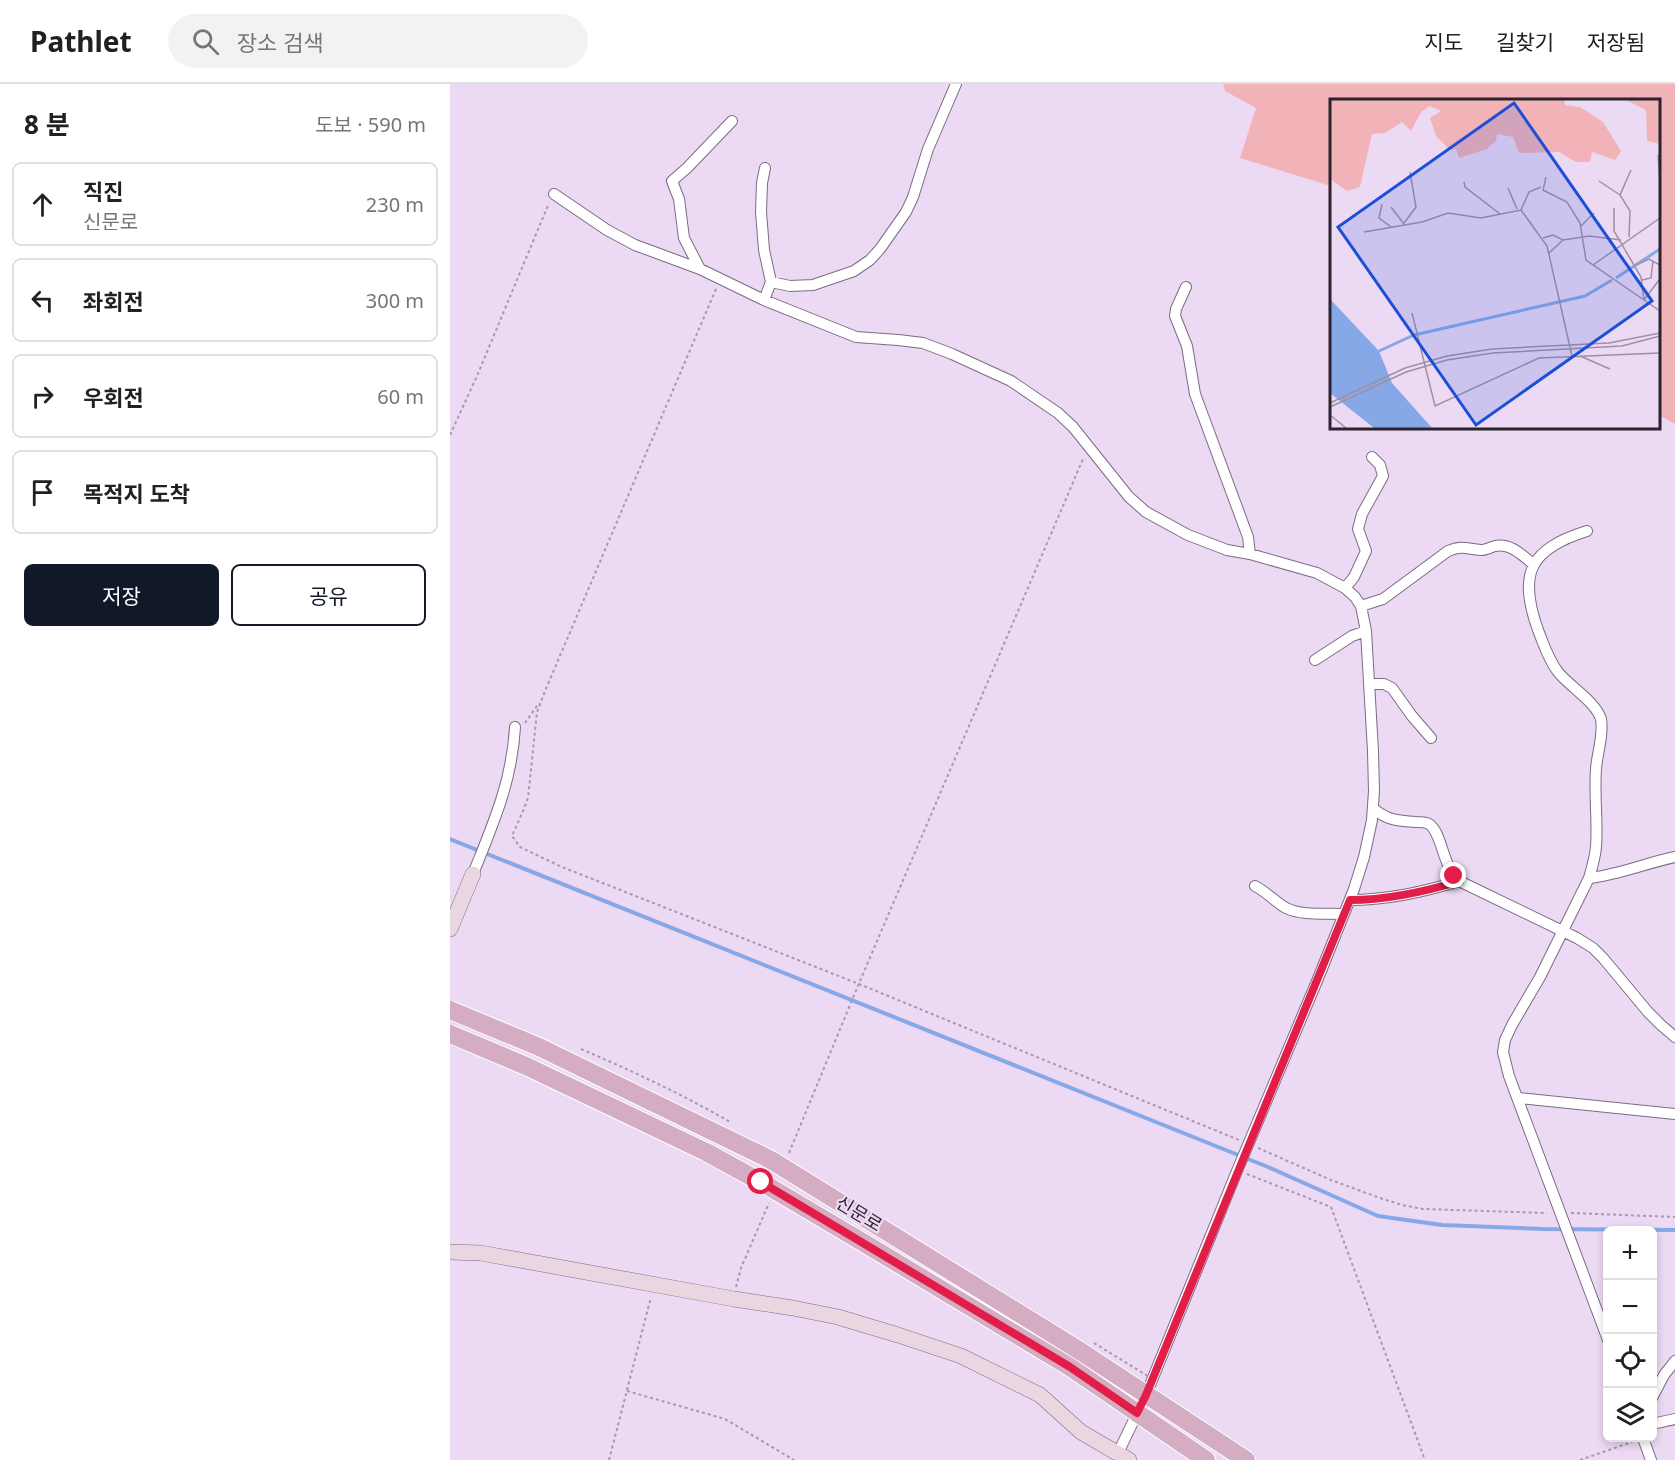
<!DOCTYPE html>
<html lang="ko">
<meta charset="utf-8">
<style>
body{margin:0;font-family:"Noto Sans","Noto Sans KR",sans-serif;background:#f2f2f2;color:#202124}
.controls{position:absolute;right:18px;bottom:18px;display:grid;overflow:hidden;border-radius:9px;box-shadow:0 3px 9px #0003}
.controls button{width:54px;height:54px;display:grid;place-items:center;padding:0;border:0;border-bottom:2px solid #e0e0e0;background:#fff;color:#202124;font:30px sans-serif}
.stop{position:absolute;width:18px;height:18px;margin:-14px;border:4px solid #e11d48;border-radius:50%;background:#fff}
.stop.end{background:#e11d48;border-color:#fff;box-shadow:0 2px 6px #0008}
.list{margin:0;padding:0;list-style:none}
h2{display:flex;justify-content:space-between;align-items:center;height:78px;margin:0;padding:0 24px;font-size:26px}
h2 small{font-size:20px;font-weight:400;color:#757577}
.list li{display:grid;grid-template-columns:39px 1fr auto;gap:18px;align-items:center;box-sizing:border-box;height:84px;margin:0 12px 12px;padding:0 12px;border:2px solid #e0e0e0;border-radius:9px}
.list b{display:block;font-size:22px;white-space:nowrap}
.list p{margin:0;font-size:20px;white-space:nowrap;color:#757577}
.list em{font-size:20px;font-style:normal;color:#757577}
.actions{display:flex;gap:12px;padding:18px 24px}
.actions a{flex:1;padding:14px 0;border:2px solid #111827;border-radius:9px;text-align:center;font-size:21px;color:#111827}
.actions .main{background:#111827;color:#fff}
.icon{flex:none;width:33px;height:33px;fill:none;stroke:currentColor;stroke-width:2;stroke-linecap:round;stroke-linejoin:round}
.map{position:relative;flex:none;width:1225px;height:1376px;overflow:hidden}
header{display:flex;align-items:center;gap:36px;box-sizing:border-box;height:84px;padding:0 30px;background:#fff;border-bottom:2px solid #e0e0e0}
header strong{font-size:28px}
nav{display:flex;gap:33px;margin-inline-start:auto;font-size:21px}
.search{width:420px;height:54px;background:#f2f2f2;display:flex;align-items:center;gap:15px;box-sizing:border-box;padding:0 21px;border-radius:33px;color:#757577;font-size:22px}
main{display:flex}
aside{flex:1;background:#fff}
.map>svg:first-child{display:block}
.green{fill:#f2b3b8}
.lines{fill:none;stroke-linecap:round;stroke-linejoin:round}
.stream{stroke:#87a8e7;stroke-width:4}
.street-casing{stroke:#7c6b82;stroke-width:12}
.secondary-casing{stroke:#7c6b82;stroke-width:16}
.primary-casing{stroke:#fff;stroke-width:20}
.path{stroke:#a798ac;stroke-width:2;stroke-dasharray:3 3;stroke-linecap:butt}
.street{stroke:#fff;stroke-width:10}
.secondary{stroke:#ead6e1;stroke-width:15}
.primary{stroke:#d5adc3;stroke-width:18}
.primary-bridge-casing{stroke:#fff;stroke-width:20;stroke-linecap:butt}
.path-bridge{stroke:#a798ac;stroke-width:2;stroke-dasharray:3 3;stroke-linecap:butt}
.primary-bridge{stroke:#d5adc3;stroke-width:18}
.route{stroke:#e11d48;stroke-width:8}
.labels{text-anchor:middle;stroke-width:4.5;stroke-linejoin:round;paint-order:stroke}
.street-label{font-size:18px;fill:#2b232d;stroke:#ecd9f3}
.inset-river{fill:none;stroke:#87a8e7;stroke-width:3}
.inset-road{fill:none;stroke:#9f90a4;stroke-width:1.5}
.view{fill:#1d4ed8;fill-opacity:0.15;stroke:#1d4ed8;stroke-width:3}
.inset-edge{fill:none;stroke:#2b232d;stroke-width:3}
</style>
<header>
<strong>Pathlet</strong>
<div class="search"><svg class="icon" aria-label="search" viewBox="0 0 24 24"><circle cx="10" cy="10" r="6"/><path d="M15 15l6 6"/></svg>장소 검색</div>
<nav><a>지도</a><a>길찾기</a><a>저장됨</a></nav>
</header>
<main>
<aside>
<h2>8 분<small>도보 · 590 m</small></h2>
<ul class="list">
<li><svg class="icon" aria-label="ahead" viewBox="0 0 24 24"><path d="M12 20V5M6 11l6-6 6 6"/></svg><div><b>직진</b><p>신문로</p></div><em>230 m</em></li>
<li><svg class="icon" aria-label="left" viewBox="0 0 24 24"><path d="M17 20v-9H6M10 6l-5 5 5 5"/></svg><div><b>좌회전</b></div><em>300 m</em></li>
<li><svg class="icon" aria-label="right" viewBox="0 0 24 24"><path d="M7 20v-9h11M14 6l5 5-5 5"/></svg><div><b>우회전</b></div><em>60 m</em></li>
<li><svg class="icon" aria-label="arrive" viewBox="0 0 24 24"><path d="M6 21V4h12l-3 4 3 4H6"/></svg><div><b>목적지 도착</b></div></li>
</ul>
<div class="actions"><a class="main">저장</a><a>공유</a></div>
</aside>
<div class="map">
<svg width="1225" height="1376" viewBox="0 0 1225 1376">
<rect width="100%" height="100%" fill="#ecd9f3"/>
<path class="green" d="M773,0H1225V340L1209,331L1208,16H882L881,102L790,74L806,24L775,7Z"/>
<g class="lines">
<path class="stream" d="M0,755L818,1083L928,1132L992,1141L1093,1145L1225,1146"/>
<defs>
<path id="street" d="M104,110L157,146L185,161L250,185L314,216L406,253L448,256L473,259L502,270L561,297L608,329L623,343L679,413L696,428L738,451L777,466L800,470L867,489L895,504L905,513L911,522L916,547L923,667L924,707L922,736L914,773L904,805L867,897L787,1087L696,1311L668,1369
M250,185L234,154L229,115L222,97L237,84L282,37
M321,198L340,202L363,201L404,187L420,176L430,165L456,128L463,113L478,65L506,0
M736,203L726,225L725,232L737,262L745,310L798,453L800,470
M314,216L321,198L314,166L311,128L312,99L315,84
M1137,447C1079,465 1068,490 1088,546C1094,561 1098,575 1108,588C1119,602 1146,618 1151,635C1154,651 1147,669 1146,685C1144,711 1148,737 1146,763C1145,774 1142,784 1139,794L1090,893L1062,941L1055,956L1053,968L1059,992L1158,1256
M895,504L904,493L916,467L908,445L912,430L933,392L930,381L922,373
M911,522L933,515L998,467C1013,461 1017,465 1031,466C1036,466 1041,463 1045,462C1061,459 1072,471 1083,480
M865,576L902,552L916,547
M919,600H934L942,604L962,632L981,654
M923,724C936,736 948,737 966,738C970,738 976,738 979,740C992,748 992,782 1009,797L1127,854L1143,864L1153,874L1198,928L1211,941L1225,953
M23,790C43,740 62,698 65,643
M1139,794C1168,791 1196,779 1225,773
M805,802C817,808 825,818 836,824C852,832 876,829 893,830
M900,816C936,816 974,808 1009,797
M1069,1014L1225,1030
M1202,1314L1214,1291L1225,1277
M1202,1340L1225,1335
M1193,1354L1201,1376"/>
<path id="secondary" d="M0,845L23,790
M0,1168L31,1169L284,1215L343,1224L388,1233L448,1251L511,1272L590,1311L631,1348L679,1376"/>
<path id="primary" d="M630,1267L796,1376
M620,1283L756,1376"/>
</defs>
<use href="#street" class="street-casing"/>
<use href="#secondary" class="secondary-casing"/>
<use href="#primary" class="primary-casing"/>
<path class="path" d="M266,205L95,607L87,628L78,714L73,727L62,752L70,763L112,783L409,900L789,1056
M0,351L27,292L99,119
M75,639L89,619
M808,1064L881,1096L930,1114L952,1121L973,1125L1097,1129
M339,1069L407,904L633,375
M797,1090L881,1123L975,1376
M1121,1129L1225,1133
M286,1203L291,1184L319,1119
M177,1307L275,1335L344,1376
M159,1376L201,1213
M1130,1376L1182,1358"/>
<use href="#street" class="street"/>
<use href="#secondary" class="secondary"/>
<use href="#primary" class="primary"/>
<defs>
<path id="primary-bridge" d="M0,926L89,963L321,1076L630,1267
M0,950L76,982L256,1068L311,1098L414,1159L620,1283"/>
</defs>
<use href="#primary-bridge" class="primary-bridge-casing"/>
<path class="path-bridge" d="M131,965C182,987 232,1010 280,1038
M644,1259L701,1294"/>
<use href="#primary-bridge" class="primary-bridge"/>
</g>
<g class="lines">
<path class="route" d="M311,1098L620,1283L687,1329L696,1311L900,816C936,816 974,808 1010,797L1004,792"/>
</g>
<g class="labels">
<g class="street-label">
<text transform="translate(409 1130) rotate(31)" y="6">신문로</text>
</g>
</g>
<g transform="translate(880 15)">
<rect width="330" height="330" fill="#ecd9f3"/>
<path d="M0,1H234L235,6L250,8L273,23L291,52L285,61L262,53L260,63H246L229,53L189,54L183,38L167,35L166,42L157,50L129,59L126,50L120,51L106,37L100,19L111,12L100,7L91,13L81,32L72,23L55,34L42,35L30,88L17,92L0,80ZM296,1H330V45L317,42L316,11Z" fill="#f2b3b8"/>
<path d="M0,200L49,252L62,284L102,329H44L0,294Z" fill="#87a8e7"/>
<path class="inset-river" d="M286,179L330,150M49,252L84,236L255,197L282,181"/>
<path class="inset-road" d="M328,56L330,81M216,78L213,91L237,103L250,124L256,161L330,212M269,82L290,96M134,83L135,88L170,115M178,89L187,110M52,105L49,119L61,128M61,108L74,125M284,109V132L311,178L314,201M191,111L199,93L211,88M74,124L86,108L80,73M251,127L264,114M34,133L92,123L118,114L151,119L191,111L217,147L242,257M299,138L300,112L290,96L301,71M213,139L223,136L233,141L259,137L291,141M219,154L233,141M263,166L330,119M306,166L319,160L330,166M312,181L321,179L323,162M314,201L329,181M82,214L105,307L209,259L330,254M250,257L280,270M0,304L75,269L117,257L162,250L279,244L330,234M0,308L76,273L117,261L163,254L292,247L330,237M0,316L16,329"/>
<path class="view" d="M184,4L322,202L146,326L8,128Z"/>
<rect width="330" height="330" class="inset-edge"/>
</g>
</svg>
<div class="controls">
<button>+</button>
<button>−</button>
<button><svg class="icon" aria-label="locate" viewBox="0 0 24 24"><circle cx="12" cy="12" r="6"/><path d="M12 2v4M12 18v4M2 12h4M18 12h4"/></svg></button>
<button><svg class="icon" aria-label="layers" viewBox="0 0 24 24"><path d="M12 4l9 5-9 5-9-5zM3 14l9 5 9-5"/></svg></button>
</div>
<div class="stop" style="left:311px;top:1098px"></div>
<div class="stop end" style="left:1004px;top:792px"></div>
</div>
</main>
